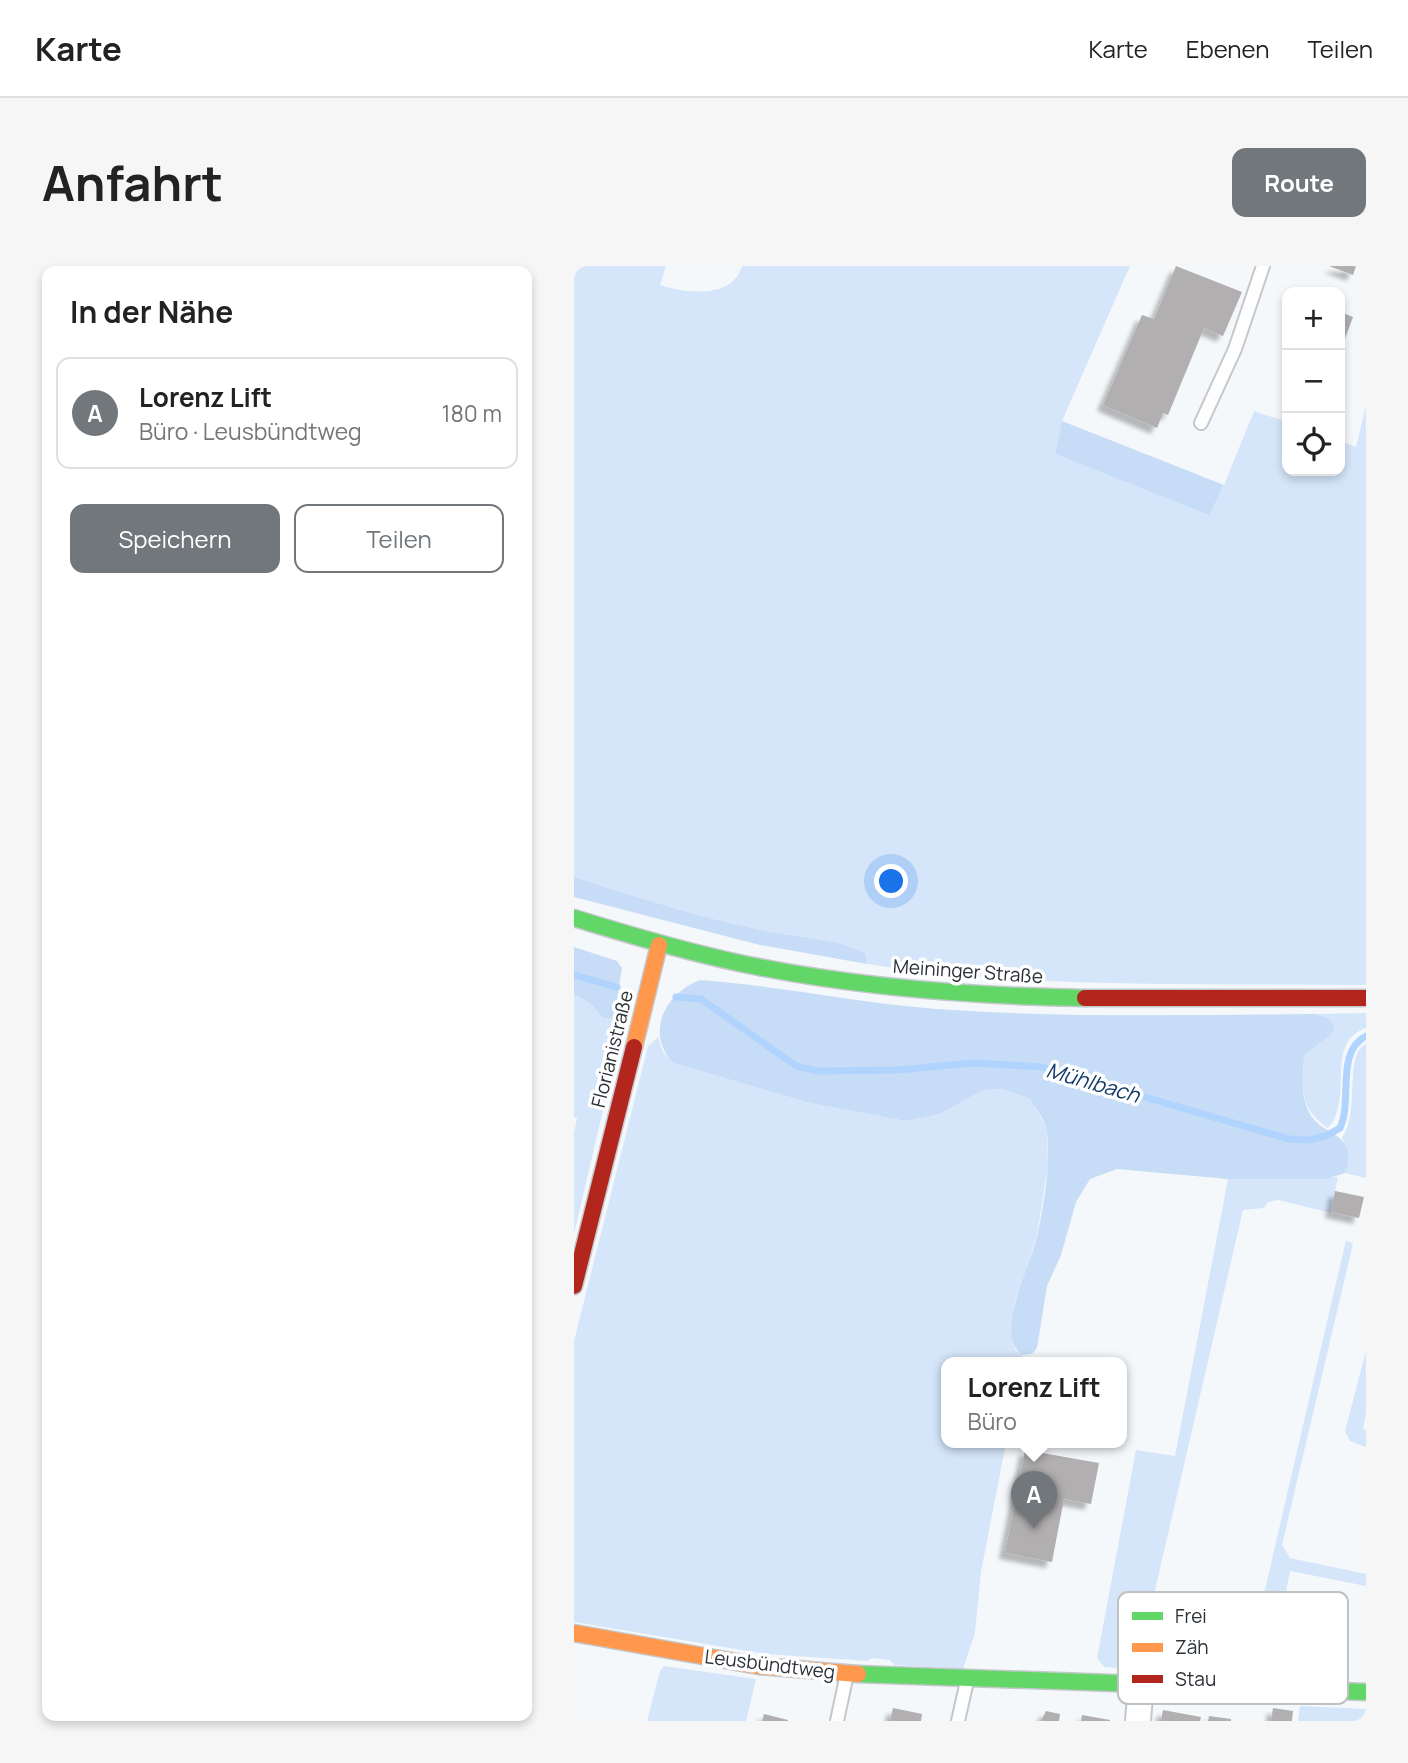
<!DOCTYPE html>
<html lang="de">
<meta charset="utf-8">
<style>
body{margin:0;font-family:Manrope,sans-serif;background:#f6f6f6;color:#222}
.controls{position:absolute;right:21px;top:21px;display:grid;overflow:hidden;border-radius:14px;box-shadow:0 4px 10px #0003}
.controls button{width:63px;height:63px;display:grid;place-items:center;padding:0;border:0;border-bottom:2px solid #e0e0e0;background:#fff;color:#222;font:35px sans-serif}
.you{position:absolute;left:318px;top:616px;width:24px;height:24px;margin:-18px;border:5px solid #fff;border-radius:50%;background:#1a73e8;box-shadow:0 0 0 10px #1a73e833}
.badge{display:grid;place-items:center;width:46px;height:46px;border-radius:50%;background:#72777c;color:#fff;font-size:23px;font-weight:700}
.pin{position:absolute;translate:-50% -58px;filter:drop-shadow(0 2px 4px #0008)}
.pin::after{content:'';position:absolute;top:37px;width:24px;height:21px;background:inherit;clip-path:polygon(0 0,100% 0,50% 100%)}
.popup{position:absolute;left:367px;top:1091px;width:186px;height:91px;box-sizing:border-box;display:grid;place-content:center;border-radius:14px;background:#fff;filter:drop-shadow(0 2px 5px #0005);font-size:23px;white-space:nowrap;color:#767676}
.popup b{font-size:26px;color:#222}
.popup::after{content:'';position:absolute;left:50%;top:100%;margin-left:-14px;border:14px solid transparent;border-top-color:#fff}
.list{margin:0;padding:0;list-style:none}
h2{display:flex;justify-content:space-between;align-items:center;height:91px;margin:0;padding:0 28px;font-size:30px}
h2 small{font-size:23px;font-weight:400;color:#767676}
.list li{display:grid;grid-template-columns:46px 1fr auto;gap:21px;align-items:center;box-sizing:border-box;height:112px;margin:0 14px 14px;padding:0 14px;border:2px solid #e0e0e0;border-radius:14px}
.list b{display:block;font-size:26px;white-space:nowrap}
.list p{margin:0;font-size:23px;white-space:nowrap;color:#767676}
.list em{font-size:23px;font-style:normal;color:#767676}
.actions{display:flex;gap:14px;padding:21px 28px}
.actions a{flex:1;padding:16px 0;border:2px solid #72777c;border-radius:14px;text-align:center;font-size:24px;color:#72777c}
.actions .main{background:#72777c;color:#fff}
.icon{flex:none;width:38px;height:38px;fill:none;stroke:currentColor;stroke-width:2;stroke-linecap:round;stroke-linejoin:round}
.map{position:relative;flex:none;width:792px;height:1455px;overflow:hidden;border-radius:14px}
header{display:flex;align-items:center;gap:42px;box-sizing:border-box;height:98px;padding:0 35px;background:#fff;border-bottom:2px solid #e0e0e0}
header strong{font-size:33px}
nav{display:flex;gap:38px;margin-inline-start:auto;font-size:24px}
.intro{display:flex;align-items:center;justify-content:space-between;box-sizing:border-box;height:168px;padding:0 42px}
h1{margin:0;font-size:49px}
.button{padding:18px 32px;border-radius:14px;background:#72777c;color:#fff;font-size:24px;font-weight:700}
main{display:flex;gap:42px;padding:0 42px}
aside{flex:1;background:#fff;border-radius:14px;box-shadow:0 4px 10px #0003}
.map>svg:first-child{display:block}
.green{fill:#d5e6fa}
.forest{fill:#c7dcf6}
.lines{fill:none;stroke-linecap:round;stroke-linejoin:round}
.stream{stroke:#b0d4fd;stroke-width:7}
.building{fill:#b1afaf;filter:url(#shadow)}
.lane-casing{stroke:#c4c8cc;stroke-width:16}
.street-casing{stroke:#c4c8cc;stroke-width:28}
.fast-casing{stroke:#c4c8cc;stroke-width:19}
.slow-casing{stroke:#c4c8cc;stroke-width:19}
.jam-casing{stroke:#c4c8cc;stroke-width:19}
.lane{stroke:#fefefe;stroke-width:12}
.street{stroke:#fefefe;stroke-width:24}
.fast{stroke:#63d668;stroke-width:16}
.slow{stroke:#ff974d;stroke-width:16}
.jam{stroke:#b3261e;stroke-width:16}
.labels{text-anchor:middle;stroke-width:7;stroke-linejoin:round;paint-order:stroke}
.street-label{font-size:19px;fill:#2c3137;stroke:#fff}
.water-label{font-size:21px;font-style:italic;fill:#103a67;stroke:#fff}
.key{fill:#fff;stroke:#c0c1c3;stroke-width:2}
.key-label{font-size:19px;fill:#2c3137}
</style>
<header>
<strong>Karte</strong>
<nav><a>Karte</a><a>Ebenen</a><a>Teilen</a></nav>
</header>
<div class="intro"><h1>Anfahrt</h1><a class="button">Route</a></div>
<main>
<aside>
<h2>In der Nähe<small></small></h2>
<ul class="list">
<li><span class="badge">A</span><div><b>Lorenz Lift</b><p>Büro · Leusbündtweg</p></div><em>180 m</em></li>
</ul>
<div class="actions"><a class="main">Speichern</a><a>Teilen</a></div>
</aside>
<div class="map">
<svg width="792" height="1455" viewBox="0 0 792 1455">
<defs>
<filter id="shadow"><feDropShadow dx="-6" dy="6" stdDeviation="2" flood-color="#0004"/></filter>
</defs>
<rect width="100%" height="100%" fill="#f5f8fb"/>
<path class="green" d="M0,0H92L86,19C111,27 158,34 168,0H556L488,155L481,188L634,248L650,219L680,145L713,156V205H766V175L782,181L792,140V719C626,717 458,723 293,698L291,687C261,671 224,672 192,665C127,652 63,631 0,611Z
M0,728L17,738L29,752L40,753L49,759L0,968V867L3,852L0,851Z
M792,747V762C749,777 781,834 754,862C725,842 728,823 730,790L747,776L740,748Z
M84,771L89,786L99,797L236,837L332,855L366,848L409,824L429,823L456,833L473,862L474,899L463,970L440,1038L441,1084L448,1089L447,1097H372V1177H432L407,1306L401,1367L389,1403L320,1399L316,1394L298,1392L293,1395L192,1388L0,1356V1075L74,780Z
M792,778V912L771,907L773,881L768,872C787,845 769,789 792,778Z
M764,911L757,947L704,934L694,936L690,942L669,944L570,1372L653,1391L676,1388L772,974L779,978L708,1279L716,1292L792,1308V1320L716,1305L695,1412L530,1401L523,1392L562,1184L601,1190L654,913Z
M792,1085V1148L789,1163L792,1164V1181L776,1175L771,1165Z
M90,1400L182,1413L172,1455H73L86,1405Z
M726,1440L792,1443V1455H724Z"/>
<path class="forest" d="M488,155L650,219L635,249L481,188Z
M0,611C63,631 127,652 192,665C224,672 261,671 291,687L293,698L186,679L0,631Z
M0,681L43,695L48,702L40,753L29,752L17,738L0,728Z
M126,714C206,720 284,737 363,743C488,752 614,749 740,748L753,752L760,759L758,767L730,790C729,810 726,830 736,848C751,873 785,865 771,907L752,913H654L543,903L516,913L502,936L487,989L473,1020L463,1082L458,1088L448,1089C419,1067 458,996 464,967C470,935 477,899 473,866C472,855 461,842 456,833L429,823L409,824L366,848L332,855L236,837L99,797C71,767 91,727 126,714Z"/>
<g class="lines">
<path class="stream" d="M0,709L43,721
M102,731L127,733L222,800L244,805L323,804L399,797L468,801L715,873L734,874L752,870L766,862C779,834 761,786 792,770"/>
</g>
<path class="building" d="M602,0L668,26L649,70L630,62L594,149L589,147L583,162L529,139L568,49L580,53Z
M755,0H782L779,9Z
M766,46L779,51L766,86Z
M761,925L790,931L785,952L757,946Z
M451,1184L525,1197L517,1238L490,1233L478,1296L431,1287Z
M724,1335L743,1339L740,1355L749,1356L747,1366L751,1367L742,1394L714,1388Z
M319,1442L348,1448L347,1455H316Z
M699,1442L719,1445L718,1455H697Z
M589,1444L627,1451L626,1455H587Z
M472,1445L486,1448L485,1455H467Z
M190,1448L214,1454V1455H188Z
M508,1449L536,1454V1455H507Z
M635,1450L657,1453V1455H634Z"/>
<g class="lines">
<defs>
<path id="lane" d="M627,157L661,83L689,0
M263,1455L273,1408
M384,1455L393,1415"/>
<path id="street" d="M564,1455L567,1418"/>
<path id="fast" d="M0,652C55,669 109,685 165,697C278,721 395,730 511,732
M284,1408L792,1426"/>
<path id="slow" d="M60,781L85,679
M0,1367L185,1400L284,1408"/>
<path id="jam" d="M511,732H792
M0,1020L60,781"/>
</defs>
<use href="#lane" class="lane-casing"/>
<use href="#street" class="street-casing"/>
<use href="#fast" class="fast-casing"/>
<use href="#slow" class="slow-casing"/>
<use href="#jam" class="jam-casing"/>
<use href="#lane" class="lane"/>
<use href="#street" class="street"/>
<use href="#fast" class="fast"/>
<use href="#slow" class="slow"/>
<use href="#jam" class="jam"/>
</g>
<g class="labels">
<g class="street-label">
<text transform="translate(394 705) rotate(4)" y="7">Meininger Straße</text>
<text transform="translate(38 783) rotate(-76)" y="7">Florianistraße</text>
<text transform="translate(196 1398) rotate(7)" y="7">Leusbündtweg</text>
</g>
<g class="water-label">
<text transform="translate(519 817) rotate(16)" y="7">Mühlbach</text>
</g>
</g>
<rect x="544" y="1326" width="230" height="112" rx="10" class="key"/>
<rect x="558" y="1346" width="31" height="8" fill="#63d668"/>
<rect x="558" y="1377" width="31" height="9" fill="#ff974d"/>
<rect x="558" y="1409" width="31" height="8" fill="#b3261e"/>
<g class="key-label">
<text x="601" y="1357">Frei</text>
<text x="601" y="1388">Zäh</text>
<text x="601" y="1420">Stau</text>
</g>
</svg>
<div class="controls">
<button>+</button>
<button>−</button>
<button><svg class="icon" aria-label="locate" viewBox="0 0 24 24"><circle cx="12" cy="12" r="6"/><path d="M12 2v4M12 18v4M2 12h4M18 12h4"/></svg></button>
</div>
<div class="you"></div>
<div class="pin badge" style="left:460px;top:1263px">A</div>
<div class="popup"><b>Lorenz Lift</b>Büro</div>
</div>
</main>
